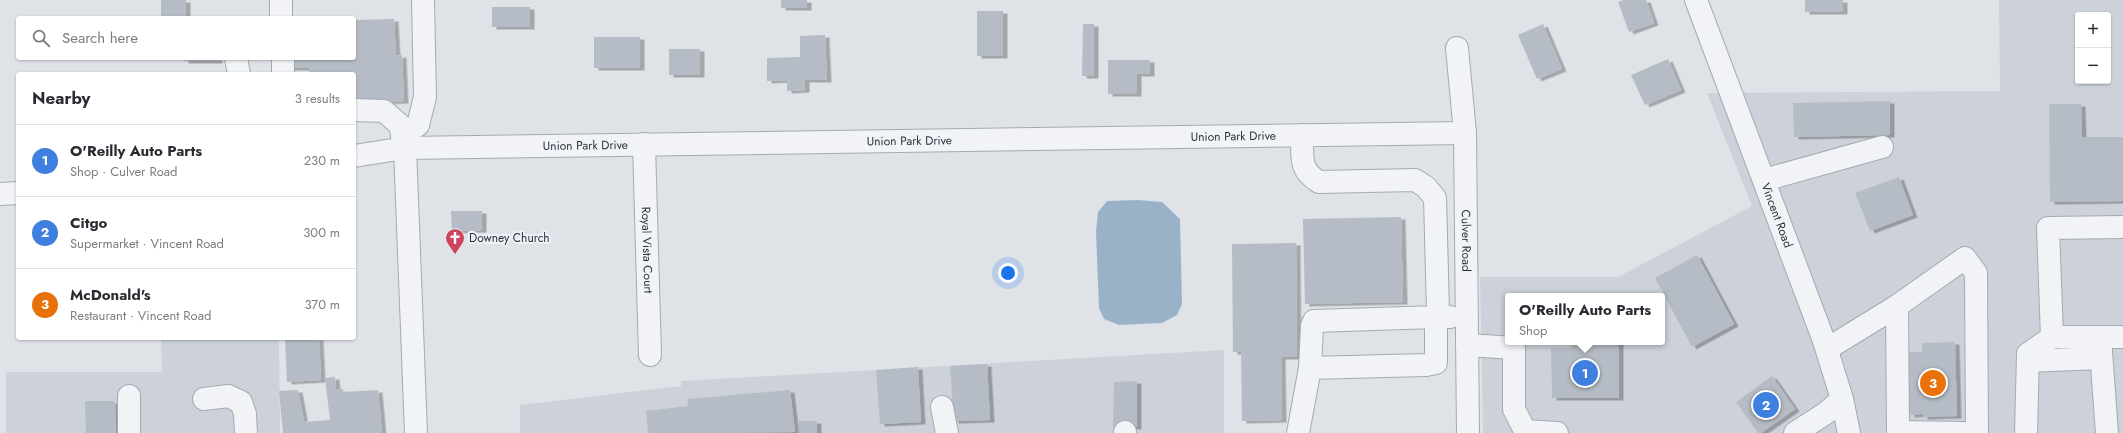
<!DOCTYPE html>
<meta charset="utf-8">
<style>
body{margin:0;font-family:Jost,sans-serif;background:#f7f7f7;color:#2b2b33}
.controls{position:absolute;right:12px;top:12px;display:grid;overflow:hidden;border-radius:4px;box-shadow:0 1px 3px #0004}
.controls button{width:36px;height:36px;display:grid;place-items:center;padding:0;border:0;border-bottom:1px solid #e1e1e2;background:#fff;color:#2b2b33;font:20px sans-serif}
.you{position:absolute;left:1008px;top:273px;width:14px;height:14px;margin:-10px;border:3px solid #fff;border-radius:50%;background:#1a73e8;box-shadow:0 0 0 6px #1a73e833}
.badge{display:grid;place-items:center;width:26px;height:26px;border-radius:50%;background:#cd445e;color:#fff;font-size:13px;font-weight:700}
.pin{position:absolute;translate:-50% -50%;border:2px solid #fff;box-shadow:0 1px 4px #0006}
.popup{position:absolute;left:1505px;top:293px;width:160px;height:52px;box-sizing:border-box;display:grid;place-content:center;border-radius:4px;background:#fff;filter:drop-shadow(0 1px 3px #0005);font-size:13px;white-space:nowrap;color:#7c7c81}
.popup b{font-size:15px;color:#2b2b33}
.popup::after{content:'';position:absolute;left:50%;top:100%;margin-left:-8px;border:8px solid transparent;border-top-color:#fff}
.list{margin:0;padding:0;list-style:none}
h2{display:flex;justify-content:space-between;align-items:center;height:52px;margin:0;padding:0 16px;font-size:17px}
h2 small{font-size:13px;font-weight:400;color:#7c7c81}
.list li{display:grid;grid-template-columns:26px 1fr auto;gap:12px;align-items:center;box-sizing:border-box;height:72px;padding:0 16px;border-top:1px solid #e1e1e2}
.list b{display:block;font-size:15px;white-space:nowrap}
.list p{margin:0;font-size:13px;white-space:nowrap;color:#7c7c81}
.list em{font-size:13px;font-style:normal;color:#7c7c81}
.icon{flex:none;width:22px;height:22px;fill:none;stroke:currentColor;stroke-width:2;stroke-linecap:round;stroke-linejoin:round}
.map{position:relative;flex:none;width:2123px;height:433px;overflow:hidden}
.search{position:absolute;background:#fff;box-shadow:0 1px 3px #0004;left:16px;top:16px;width:340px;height:44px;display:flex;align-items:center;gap:10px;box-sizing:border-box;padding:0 14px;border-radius:4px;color:#7c7c81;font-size:15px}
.panel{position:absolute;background:#fff;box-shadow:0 1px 3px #0004;left:16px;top:72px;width:340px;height:268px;border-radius:4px}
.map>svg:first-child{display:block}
.built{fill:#cdd2da;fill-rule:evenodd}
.water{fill:#9ab2c8}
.building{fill:#b6bcc5;filter:url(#shadow)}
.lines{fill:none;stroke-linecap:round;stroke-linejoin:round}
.minor-casing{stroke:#a4aab2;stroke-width:24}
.minor{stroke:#f1f3f6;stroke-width:22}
.labels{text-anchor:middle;stroke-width:4;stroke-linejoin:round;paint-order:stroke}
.street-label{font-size:12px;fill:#28313f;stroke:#eef1f5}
.poi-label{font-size:12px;fill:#28313f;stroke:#eef1f5;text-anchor:start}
</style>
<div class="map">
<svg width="2123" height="433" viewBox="0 0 2123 433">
<defs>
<filter id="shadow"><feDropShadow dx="4.5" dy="2.5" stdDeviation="0" flood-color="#0004"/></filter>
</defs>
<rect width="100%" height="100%" fill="#dfe3e8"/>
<path class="built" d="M1999,0H2123V433H1483L1480,277H1618L1752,206L1707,93L2000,91ZM2078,15H2108V81H2078ZM1508,296H1662V342H1508Z
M161,338H279L280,433H6V372H162Z
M1224,350V433H520V405L681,386V381Z"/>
<path class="water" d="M1138,200L1162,202L1180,219L1182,304L1177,315L1162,323L1119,325L1104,319L1099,308L1096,232L1098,212L1107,201Z"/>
<path class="building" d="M161,0H186V18H161Z
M781,0H807V8H781Z
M1624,0H1646L1654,23L1629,32L1618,2Z
M1805,0H1843V12H1805Z
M492,7H530V27H492Z
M977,11H1003V56H977Z
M394,19L396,56L402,55L404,101L354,103V74H309V68H285V58H354V20Z
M1083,24H1094V76H1082Z
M1543,24L1562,69L1537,79L1518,35Z
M825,35L827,80H805V90L787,91V80L767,81V58L800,57V36Z
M594,37H640V68H594Z
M669,49H700V75H669Z
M184,58H218V61H184Z
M1668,59L1681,90L1645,105L1631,75Z
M1108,60H1150V74H1137V94H1108Z
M1890,101V135L1794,137L1793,103Z
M2049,104H2081L2082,137H2123V201L2050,202Z
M1899,177L1913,215L1870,231L1855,193Z
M451,211H482V230L452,231Z
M1401,217L1403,302L1305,304L1303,219Z
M1296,243L1297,357H1281L1282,420L1242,421L1241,352H1233L1232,244Z
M1697,255L1734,324L1692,347L1655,278Z
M285,338H319L321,380L287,382Z
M1571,342H1619V398H1552L1551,348H1571Z
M1955,342L1957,416L1923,417V414L1910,415L1908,352H1922V343Z
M987,364L990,420L954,421L950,366Z
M918,367L921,422L880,424L876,370Z
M1772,376L1795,409L1761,433H1758L1736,402Z
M335,377L336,389H343V392L378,390L382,433H283L279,391L298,390L304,422L330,420L325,378Z
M1137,381V427H1113L1114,382Z
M790,390L795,432L648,433L646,411L688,406L687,399Z
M85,401H115L116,433H86Z
M799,421H817V433H799Z"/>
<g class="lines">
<defs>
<g id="minor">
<path d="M281,0V18"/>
<path id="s1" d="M1696,0L1824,341L1842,399L1849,433"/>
<path id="s2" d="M1457,48L1465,133L1468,433"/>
<path d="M236,58L239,74"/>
<path d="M283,58V74"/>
<path d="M354,110L384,111L400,125L405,148L416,433"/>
<path d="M402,136L418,125L425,97L423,0"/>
<path id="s3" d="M644,144L650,355"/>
<path id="s4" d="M354,156L405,148L1465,133"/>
<path d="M1764,180L1882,147"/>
<path d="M0,194L18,193"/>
<path d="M2123,227L2048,228L2052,337H2123"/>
<path d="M2100,338L2107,433"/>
<path d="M1467,345L1514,348V409L1525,431L1557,433"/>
<path d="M1827,349L1897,306"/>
<path d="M2028,361L2101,358"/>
<path d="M1310,368L1426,365L1436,363V317H1450"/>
<path d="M129,396V433"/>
<path d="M204,399L228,396L241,402L245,414L246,433"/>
<path d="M942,407L947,433"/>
<path d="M1125,432V433"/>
<path d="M1298,433L1310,368L1312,326L1314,321L1436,317L1438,311L1435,198L1426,187L1415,180L1319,182C1298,169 1303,157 1302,135"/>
<path d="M1795,433L1826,413L1842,399"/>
<path d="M1964,433L1898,432L1897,306L1965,258L1976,273L1977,433"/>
<path d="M2026,433L2028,354L2052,337"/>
</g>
</defs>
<use href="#minor" class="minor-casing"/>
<use href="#minor" class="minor"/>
</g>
<defs>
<symbol id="church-pin" viewBox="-11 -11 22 30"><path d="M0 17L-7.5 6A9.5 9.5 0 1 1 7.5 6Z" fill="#cd445e" stroke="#eef1f5"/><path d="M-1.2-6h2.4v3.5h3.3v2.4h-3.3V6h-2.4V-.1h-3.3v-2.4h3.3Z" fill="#fff"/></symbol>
</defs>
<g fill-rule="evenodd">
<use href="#church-pin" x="444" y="227" width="22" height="30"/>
</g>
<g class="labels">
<g class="street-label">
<text dy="4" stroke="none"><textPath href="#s4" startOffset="880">Union Park Drive</textPath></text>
<text dy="4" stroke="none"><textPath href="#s4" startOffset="556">Union Park Drive</textPath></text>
<text dy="4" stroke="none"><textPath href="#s4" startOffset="232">Union Park Drive</textPath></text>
<text dy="4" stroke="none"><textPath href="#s1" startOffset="230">Vincent Road</textPath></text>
<text dy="4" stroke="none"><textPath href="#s2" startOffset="193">Culver Road</textPath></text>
<text dy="4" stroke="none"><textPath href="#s3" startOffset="106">Royal Vista Court</textPath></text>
</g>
<g class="poi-label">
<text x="469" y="242">Downey Church</text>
</g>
</g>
</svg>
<div class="controls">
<button>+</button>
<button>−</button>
</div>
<div class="you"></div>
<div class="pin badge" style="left:1585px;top:373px;background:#3f7fe0">1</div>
<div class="popup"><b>O'Reilly Auto Parts</b>Shop</div>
<div class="pin badge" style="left:1766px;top:405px;background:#3f7fe0">2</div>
<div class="pin badge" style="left:1933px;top:383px;background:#e8710a">3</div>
<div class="search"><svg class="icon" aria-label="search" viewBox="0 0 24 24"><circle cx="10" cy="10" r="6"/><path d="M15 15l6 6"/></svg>Search here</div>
<section class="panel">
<h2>Nearby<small>3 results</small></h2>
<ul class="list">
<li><span class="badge" style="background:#3f7fe0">1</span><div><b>O'Reilly Auto Parts</b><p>Shop · Culver Road</p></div><em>230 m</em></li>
<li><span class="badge" style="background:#3f7fe0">2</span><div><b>Citgo</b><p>Supermarket · Vincent Road</p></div><em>300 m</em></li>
<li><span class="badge" style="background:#e8710a">3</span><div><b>McDonald's</b><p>Restaurant · Vincent Road</p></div><em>370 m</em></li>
</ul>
</section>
</div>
